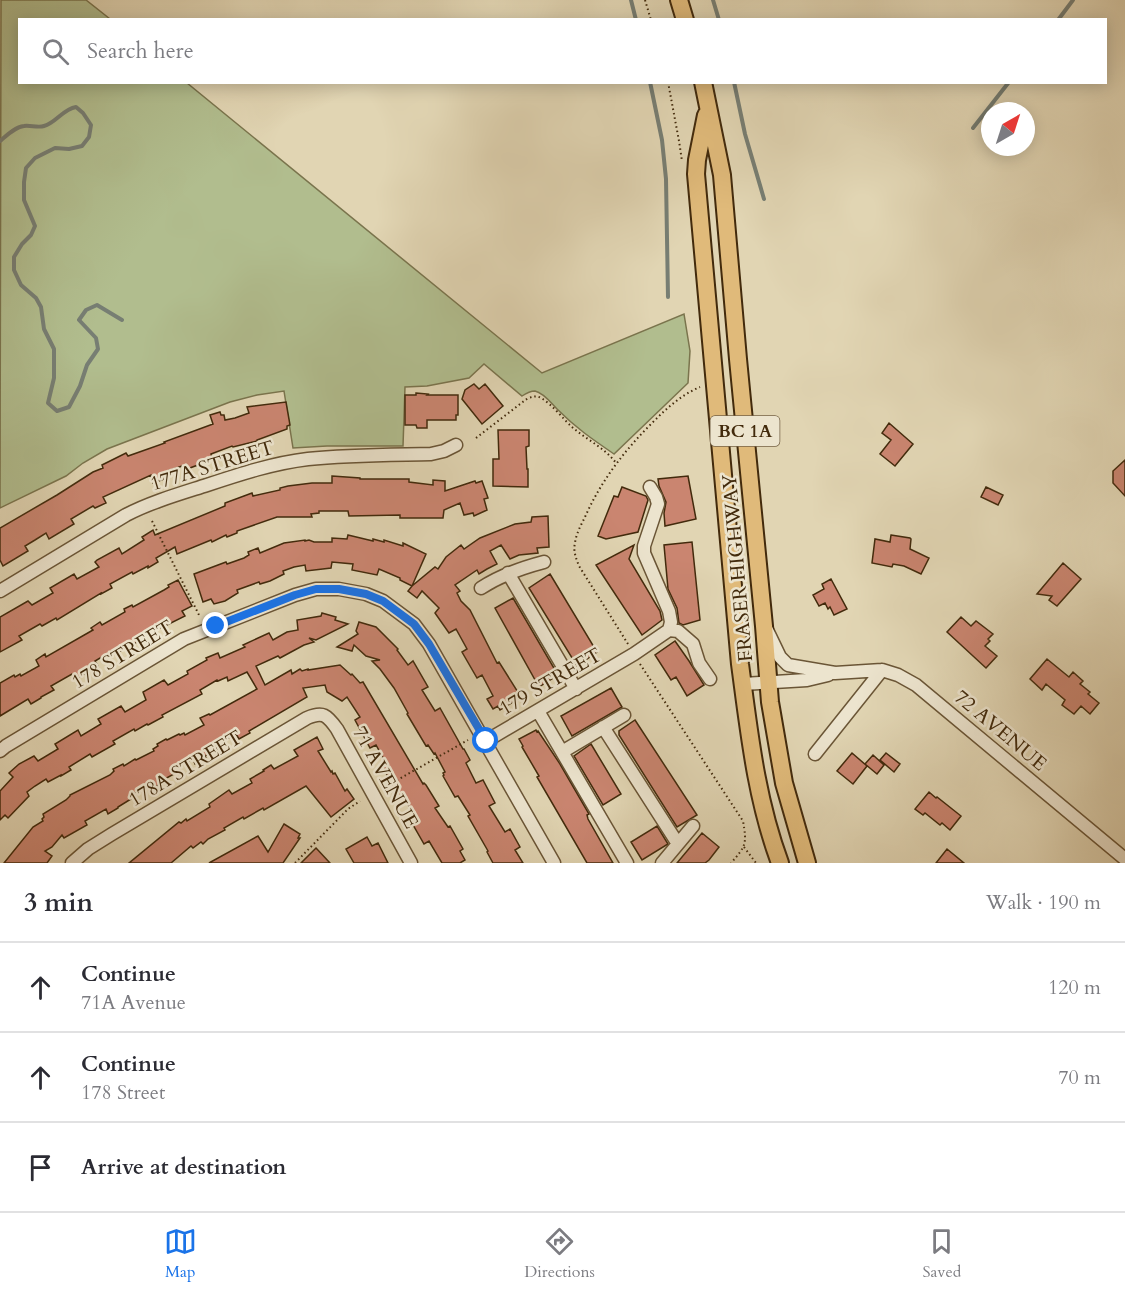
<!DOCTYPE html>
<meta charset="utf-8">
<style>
body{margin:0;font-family:Cardo,serif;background:#f2f2f3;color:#2b2b33}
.compass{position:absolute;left:981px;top:102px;width:54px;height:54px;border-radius:50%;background:#fff;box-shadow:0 3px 15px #0003;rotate:39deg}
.stop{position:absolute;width:18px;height:18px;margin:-14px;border:4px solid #1a73e8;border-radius:50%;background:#fff}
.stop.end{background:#1a73e8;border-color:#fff;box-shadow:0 2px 6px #0008}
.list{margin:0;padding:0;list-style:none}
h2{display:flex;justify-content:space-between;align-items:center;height:78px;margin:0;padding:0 24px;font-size:26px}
h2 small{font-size:20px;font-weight:400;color:#7c7c81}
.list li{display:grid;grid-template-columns:39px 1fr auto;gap:18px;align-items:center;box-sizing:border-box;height:90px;padding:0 24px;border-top:2px solid #e1e1e2}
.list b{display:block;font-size:22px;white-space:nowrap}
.list p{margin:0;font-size:20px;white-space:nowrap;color:#7c7c81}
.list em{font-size:20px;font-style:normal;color:#7c7c81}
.icon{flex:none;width:33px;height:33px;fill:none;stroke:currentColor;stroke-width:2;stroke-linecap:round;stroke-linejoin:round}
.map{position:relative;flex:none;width:1125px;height:863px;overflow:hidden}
.search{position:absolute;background:#fff;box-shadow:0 3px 15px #0003;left:18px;right:18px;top:18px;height:66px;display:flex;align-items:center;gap:15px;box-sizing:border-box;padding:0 21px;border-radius:0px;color:#7c7c81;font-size:22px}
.sheet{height:348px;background:#fff}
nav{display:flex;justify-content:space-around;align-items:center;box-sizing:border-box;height:84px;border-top:2px solid #e1e1e2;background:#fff;font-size:16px;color:#7c7c81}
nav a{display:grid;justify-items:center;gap:3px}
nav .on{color:#1a73e8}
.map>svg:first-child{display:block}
.green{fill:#b1bd8e;stroke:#7a744d;stroke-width:1.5}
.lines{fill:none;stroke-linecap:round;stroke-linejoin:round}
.stream{stroke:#777e73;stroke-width:4}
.building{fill:#ca8570;stroke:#422a0c;stroke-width:1.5}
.minor-casing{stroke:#6a5536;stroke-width:15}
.major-casing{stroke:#422a0c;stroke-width:20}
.path{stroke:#422a0c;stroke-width:2;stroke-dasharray:1.5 3;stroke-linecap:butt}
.minor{stroke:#ece4ce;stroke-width:12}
.major{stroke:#e0ba7a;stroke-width:16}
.route{stroke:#1a73e8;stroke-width:8}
.labels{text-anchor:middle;stroke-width:5;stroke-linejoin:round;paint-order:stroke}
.shield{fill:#ece4ce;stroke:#756246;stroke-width:1.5}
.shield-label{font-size:18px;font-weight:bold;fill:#422a0c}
.street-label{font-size:20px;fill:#422a0c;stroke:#ece4ce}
</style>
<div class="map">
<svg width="1125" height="863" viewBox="0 0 1125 863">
<rect width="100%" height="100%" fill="#e1d5b3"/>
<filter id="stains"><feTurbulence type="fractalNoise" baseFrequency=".00333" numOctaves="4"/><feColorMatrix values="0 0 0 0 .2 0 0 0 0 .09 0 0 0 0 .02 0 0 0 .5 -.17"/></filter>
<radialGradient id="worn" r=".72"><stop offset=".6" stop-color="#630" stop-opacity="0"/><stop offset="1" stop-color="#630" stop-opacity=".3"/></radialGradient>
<path class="green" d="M1,0H86L110,19L20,20V82L187,83L542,373L684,314L690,351L688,383L614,454C592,439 576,428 557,409C551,403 544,393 535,391C531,391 525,394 522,396L484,364L469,378L427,386L405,387L403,446H327L293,448L284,391L257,395L230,402L107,449L83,463L66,476L0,508Z"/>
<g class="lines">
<path class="stream" d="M631,0L636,20
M713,0L719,20
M1058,20L1073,0
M650,82L662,140L666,179L668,297
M734,82L745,134L764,199
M973,128L1009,82
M0,141C7,135 15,127 24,126C30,125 38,128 44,126C56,123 63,109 76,107L83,113L91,125L89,137L82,146L69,149L55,148L35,158L26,168L24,182V200L35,226L31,235L22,244L14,257V270L21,285L36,298L41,307L44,329L54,349V378L48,403L57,411L69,407L80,386L87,365L98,349L96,338L79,320L86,310L97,305L122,320"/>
</g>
<path class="building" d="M474,384L479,389L485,384L503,406L482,424L462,399L465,390Z
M416,393L428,394L427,395H458V415H456V420H427V428H417L416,425H405V395H416Z
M286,402L290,425L287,426V429L257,440V441L233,447L232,446L211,454L212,458L198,465L187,469L185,465L162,473L164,479L153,483L151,475L103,497L106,503L95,508L93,506L71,519L74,524L49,539L46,533L35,540L25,546L28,551L3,566L0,560V528L57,495L93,472L103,468L102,465L126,453L128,456L165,443L164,442L213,424L210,415L220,412L221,415H224L225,420L235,418L249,413L247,407Z
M889,423L913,444L895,466L880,454L891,440L882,433Z
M498,430H529V446L526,447L527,469H528V487L493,486V459H499Z
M1125,460V496L1113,483V471Z
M332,476L360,478V479H409V482L433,485V480L445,481V491L475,481L476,483L482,481L488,498L484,499L487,510L474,516L473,513L464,515L460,503L444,510L443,518H400V515L349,516L348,511H319V513L311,514L312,517H277L237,531V533L227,537L226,535L212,542L211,540L177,554L175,547L156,558L158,562L148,568V566L133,574L132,572L110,584L112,588L101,594V593L57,620L56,618L42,626L40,624L19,636L22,640L0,652V617L28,601L32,605L53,593L50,588L74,574L77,579L99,567L95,562L97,560L119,548L122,554L144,540L142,537L153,530L155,535L225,506V503L252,493L253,496L280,490V488L288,486L312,483H332Z
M688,476L696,519L665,526L664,513L666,502L659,486L658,479Z
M622,487L646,496L648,500L638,532L606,539L598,536L614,496L618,497Z
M986,487L1003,495L998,505L981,497Z
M548,516L549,547L537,548L538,553L519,555L510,559L501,545L490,551L497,564L487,569L479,574L477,570L455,585L460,591L457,593L461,601L470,610L497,663L499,662L521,697L500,710L498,706L493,709L487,699L493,696L482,675L477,678L462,652L467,649L456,629L449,633L435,613L439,608L422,591L417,598L408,591L412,586L435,567L438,569L446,557L461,545L464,549L480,538L515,524L531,522L532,517Z
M348,535L373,541V539L384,542V540L403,546V543L426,554L412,586L400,580V578L379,569L377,575L352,570L353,564L332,562L331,568L306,571L305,565L294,567L283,571L284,574L270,581L260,584L259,582L237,590L238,593L225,601L214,604L211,599L203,602L194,574L226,562L227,564L244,558L249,555L248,552L258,548L260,553L284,543L305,540V541L309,540L314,542H332V538L347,539Z
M891,535L910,538L911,539L910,549L929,558L921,574L904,566L893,564L892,567L872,563L875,539L890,542Z
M692,542L700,620L683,625L679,623L677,608L668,589L664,545Z
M634,545L629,559L660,611L662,620L642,635L596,565Z
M1063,563L1081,579L1057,606L1049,600L1052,596L1037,594Z
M550,574L597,652L577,666L529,588Z
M831,579L847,609L834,615L830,607L828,609L825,603L819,606L813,595L824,589L822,584Z
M178,580L192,606L182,611L185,616L161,628L159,624L139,635L141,640L117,653L115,649L95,661L98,666L83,675L75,679L72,674L51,686L54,690L41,697V698L31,704L28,699L0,716V683L14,675L15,677L20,674L21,676L39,666L36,660L45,654L46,657L93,630L91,628L100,622L102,625L125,612L124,609L132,605L133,607L164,590L169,587L168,585Z
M513,598L558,675L539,687L495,608Z
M322,613L336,617L335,620L348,624L316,640L309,638L314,642L304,645L280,658L278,656L256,666L265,685L291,670L292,674L300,669L302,671L308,669V670L340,665L351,675L352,674L360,683L363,682L423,784L424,783L426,785L439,806L435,808L448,827L450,826L463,849L460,851L465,860L460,863H442L429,841L424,844L412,823L414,822L412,819L416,817L403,797L398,800L392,790L394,789L383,767L387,765L376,745L370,748L355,720L360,717L347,697L342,701L327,692L325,685L303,688L307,697L249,731L250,733L239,739L236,734L215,745L217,749L205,756L206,758L195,764L193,759L172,770L174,774L161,781L162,783L152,789L149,784L129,796L131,799L118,807V808L108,814L106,809L85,821L87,825L64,838L62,835L52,847L45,851L52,856L47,863H4L33,827L43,821L42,819L44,817L43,814L66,800L70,796V795L110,775L114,771L113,769L123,764L124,766L135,759L136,760L154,751L153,749L158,746L157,744L166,739L167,740L179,734L180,735L184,733L185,735L204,725L200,718L209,714L210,715L257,689L247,672L228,681L227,677L218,681L217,680L200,690L202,694L162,715L163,717L148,725L147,724L135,731L134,729L113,741L115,744L92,757L90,754L69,767L71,770L61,776V775L48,782L46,779L35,786L27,792L29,796L8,818L5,815L0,820V791L13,777L9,773L19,764L34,756L38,761L58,749L55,744L78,730L81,736L101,724L98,719L121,706L125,712L146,700L143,692L164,680L168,685L188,674L187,671L207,660L206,658L218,653L220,658L245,647L243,645L269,633L273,640L287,632L298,630L297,620L321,616Z
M961,617L971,626L976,621L993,634L988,639L990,641L985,646L997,656L986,668L947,632Z
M359,622L376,627L398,649L397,650L408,665L413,661L428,687L422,690L435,711L440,708L463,749H464L470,760L466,763L476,783L483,780L495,803L489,806L505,832L510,829L520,847L515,850L523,863H493L487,852L488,851L468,816L470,815L458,796L455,797L443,776L444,775L443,773L445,772L435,753L434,754L428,745L426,746L407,714L408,713L394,688L380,669L372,661L380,660L366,656L354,645L352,651L337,647L358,634L356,631Z
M675,641L689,661L704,685L687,696L676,677L671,680L655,655Z
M1047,659L1069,677L1073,672L1083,681L1080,684L1090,692L1088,694L1099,703L1090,714L1081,706L1074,714L1062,705L1065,700L1046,684L1042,690L1030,679Z
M611,688L622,707L572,736L561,716Z
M635,720L697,815L677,827L619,735V731Z
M536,730L537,732L538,731L560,764L589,814L587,815L588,819L613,863H587L537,777L539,776L522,747L523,746L519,739Z
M317,737L323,749L318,751L331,772L332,771L333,774L335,773L345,791L347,789L354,799L331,817L306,786L264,810L263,808L244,819L243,817L224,828L225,830L208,839L203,844L201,842L193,848L191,846L171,863H129L179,822L181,823L186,819L187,821L210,807L209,804L229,790L232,794L252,783L250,779L264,771L263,770L271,765L274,769L298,756L294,750Z
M591,744L621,794L603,805L574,756Z
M852,753L867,766L853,784L837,771Z
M886,753L900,764L894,772L880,760Z
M873,755L884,765L877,774L865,764Z
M929,792L936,798L937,797L961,816L950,830L942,823L940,825L925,813L923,815L915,809Z
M284,824L300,834L298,838H300L283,863H209L258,836L268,852Z
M657,826L668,844L642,860L631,842Z
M702,833L719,847L709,860L705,863H677Z
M367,837L372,846L378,843L388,863H354L346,849Z
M316,848L330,863H301Z
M947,849L964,863H936Z"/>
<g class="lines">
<defs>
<path id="minor" d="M508,573L576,689
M481,588C501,575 521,568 544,562
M0,591L126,515C151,502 179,494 207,485C240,474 274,463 308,459C349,455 390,455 431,454L444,451L456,445
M669,630L678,631L693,644L699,663L710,679
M767,630L780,657L788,665L835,673L882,670L898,675L916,685L1125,859
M743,684L807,680L828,675
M538,711L627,863
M603,727L678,844
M486,741L634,654L669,630L671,622L669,611L644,553V546L658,504L656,497L650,487
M0,751L6,746L184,639L295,595L316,589H339L366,594L383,601L414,624L429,644L554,863
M562,752L624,715
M815,754L882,670
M72,863L88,849L112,834L307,718C323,711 327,715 337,729L411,863
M662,863L693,826"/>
<path id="major" d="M679,0L685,20
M703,82L722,175L738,359L764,626L770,702L784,783L807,863
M706,115L697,160L696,174L740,664C749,731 756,799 780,863"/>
</defs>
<use href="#minor" class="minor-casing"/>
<use href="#major" class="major-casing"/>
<path class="path" d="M645,0L651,20
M668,82L679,141L682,161
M476,438L528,398C533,397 536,395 541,398C552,404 563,419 572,427C587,440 605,448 616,463
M152,521L200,617
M628,644L579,566C576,558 573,551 575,543C576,534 581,525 585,517C601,481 624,451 652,423C667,408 681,395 700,387
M640,664L743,821C747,844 746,846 731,863
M385,787L468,740
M744,847L756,863
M295,863L348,809L360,801"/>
<use href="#minor" class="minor"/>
<use href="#major" class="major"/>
</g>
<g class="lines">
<path class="route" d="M216,626L295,595L316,589H339L366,594L383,601L414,624L429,644L486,741"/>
</g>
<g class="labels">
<rect class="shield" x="710.5" y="416" width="69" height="30" rx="4.5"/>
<g class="shield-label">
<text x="745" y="437">BC 1A</text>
</g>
<g class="street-label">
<text transform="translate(212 465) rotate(-17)" y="7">177A STREET</text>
<text transform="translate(737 568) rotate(-95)" y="7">FRASER HIGHWAY</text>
<text transform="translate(122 654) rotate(-31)" y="7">178 STREET</text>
<text transform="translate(550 681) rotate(-30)" y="7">179 STREET</text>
<text transform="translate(1001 730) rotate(40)" y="7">72 AVENUE</text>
<text transform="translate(185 768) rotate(-31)" y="7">178A STREET</text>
<text transform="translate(386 777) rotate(61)" y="7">71 AVENUE</text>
</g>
</g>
<rect width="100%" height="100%" filter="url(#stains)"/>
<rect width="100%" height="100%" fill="url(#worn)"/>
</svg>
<svg class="compass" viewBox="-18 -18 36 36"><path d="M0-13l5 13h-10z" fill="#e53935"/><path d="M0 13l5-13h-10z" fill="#7c7c81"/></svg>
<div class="stop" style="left:486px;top:741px"></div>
<div class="stop end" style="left:216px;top:626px"></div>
<div class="search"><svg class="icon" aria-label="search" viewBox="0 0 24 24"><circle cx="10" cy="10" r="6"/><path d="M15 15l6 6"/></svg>Search here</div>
</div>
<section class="sheet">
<h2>3 min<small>Walk · 190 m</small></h2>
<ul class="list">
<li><svg class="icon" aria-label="ahead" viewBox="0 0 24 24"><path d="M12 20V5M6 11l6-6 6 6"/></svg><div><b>Continue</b><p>71A Avenue</p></div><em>120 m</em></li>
<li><svg class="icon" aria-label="ahead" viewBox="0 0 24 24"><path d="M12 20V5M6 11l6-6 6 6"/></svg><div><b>Continue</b><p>178 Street</p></div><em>70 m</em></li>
<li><svg class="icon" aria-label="arrive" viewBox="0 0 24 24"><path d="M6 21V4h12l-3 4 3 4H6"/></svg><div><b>Arrive at destination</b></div></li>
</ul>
</section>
<nav>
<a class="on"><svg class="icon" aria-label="map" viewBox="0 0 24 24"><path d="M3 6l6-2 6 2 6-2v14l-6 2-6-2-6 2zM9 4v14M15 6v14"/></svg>Map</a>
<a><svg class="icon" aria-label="directions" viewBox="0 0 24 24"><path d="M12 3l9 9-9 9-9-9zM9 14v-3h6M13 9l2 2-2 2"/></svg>Directions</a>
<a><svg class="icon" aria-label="saved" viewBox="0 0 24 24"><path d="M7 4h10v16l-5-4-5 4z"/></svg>Saved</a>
</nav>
